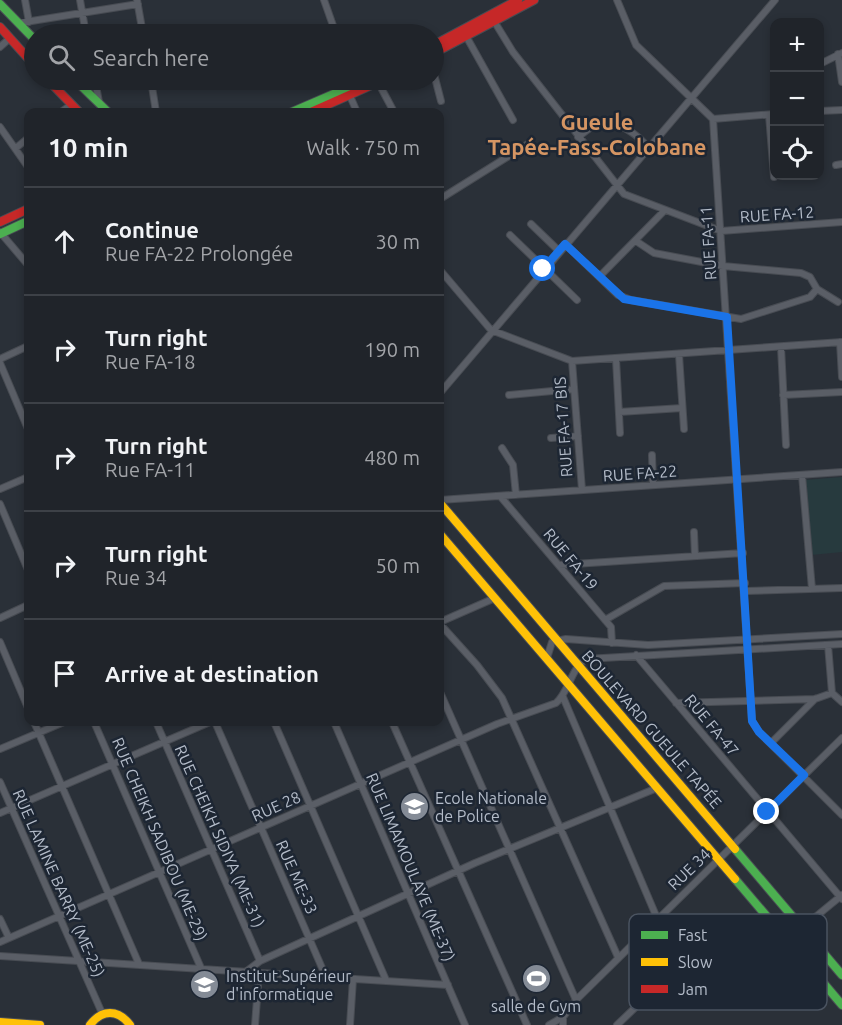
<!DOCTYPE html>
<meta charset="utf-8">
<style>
body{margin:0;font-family:Ubuntu,sans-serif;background:#282c32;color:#f1f3f6}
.controls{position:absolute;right:18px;top:18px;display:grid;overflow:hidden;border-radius:12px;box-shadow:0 3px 9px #0003}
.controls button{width:54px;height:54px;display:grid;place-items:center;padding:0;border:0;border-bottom:2px solid #3d4147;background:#20242a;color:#f1f3f6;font:30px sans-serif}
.stop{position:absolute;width:18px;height:18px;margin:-14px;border:4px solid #1a73e8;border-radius:50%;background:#fff}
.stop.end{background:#1a73e8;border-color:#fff;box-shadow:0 2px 6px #0008}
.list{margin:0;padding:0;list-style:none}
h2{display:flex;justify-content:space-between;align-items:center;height:78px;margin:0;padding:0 24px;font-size:26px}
h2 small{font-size:20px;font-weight:400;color:#a2a4a8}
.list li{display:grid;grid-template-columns:39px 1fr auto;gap:18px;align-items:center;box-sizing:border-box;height:108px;padding:0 24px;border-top:2px solid #3d4147}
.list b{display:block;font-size:22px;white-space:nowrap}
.list p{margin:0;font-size:20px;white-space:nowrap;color:#a2a4a8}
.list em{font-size:20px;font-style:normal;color:#a2a4a8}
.icon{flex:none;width:33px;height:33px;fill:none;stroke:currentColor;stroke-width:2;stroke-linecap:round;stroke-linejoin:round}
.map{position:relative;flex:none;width:842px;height:1025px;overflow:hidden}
.search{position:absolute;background:#20242a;box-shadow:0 3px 9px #0003;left:24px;top:24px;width:420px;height:66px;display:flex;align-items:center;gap:15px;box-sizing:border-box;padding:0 21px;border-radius:33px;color:#a2a4a8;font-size:22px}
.panel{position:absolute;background:#20242a;box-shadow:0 3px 9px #0003;left:24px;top:108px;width:420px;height:618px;border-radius:12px}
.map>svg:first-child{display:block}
.green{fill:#273a3e}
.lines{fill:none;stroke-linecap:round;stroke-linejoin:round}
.street-casing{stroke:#484c53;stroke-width:8}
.fast-casing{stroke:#484c53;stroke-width:10}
.slow-casing{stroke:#484c53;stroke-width:10}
.jam-casing{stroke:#484c53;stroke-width:10}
.street{stroke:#5a5e66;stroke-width:6}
.fast{stroke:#4caf50;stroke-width:8}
.slow{stroke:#ffc107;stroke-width:8}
.jam{stroke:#c62828;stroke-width:8}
.route{stroke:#1a73e8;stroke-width:8}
.labels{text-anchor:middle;stroke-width:5;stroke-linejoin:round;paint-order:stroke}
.street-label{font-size:16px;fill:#b4bcc9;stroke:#1d2633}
.poi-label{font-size:16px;fill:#b4bcc9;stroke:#1d2633;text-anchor:start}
.district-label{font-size:22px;font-weight:bold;fill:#d59563;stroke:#1d2633}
.key{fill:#1d2633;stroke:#4a5360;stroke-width:1.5}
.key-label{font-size:16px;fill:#b4bcc9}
</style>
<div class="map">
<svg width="842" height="1025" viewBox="0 0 842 1025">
<rect width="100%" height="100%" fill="#2a3038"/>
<path class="green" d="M842,477V552L811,555L805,480Z"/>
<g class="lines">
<defs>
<path id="street" d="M25,0L29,22
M80,0L86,34
M137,0L143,34
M324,0L336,34
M617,0L636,45L713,119
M494,21L513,52L624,194L721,231L842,222
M19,23L138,4
M466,36L513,120
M0,47L10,38
M838,54L842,82
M820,64L842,53
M434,74L441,101
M95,80L99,102
M151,80L156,112
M378,82L394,112
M350,96L357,112
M820,111L842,110
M61,112L71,105
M769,115L774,177
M713,119L752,721L759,732L842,815
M713,119L774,114
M0,127L28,167
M578,137C584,133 591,126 598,123C614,117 640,136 648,148
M16,148L28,138
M836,165L842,164
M440,199L528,144
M531,224L559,251
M0,232L28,265
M510,235L577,300
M636,241L654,253L723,266L801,273L810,277L817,289
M565,244L618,295L631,300L741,319L810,297L817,289
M440,270L491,330L572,361L842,342
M599,277L664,211
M817,289L838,302
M840,342L842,377
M781,347L786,445
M679,355L684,429
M0,359L28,346
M616,359L620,433
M572,361L582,490
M0,363L28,429
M440,393L775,0
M509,395L574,389
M783,395L842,392
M619,412L682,408
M551,438L578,436
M502,448L513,465L516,495
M652,455L653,485
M802,475L812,589
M0,489L28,477
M500,496L611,627L612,643
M440,500L842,472
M0,504L28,570
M694,532L695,556
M559,565L743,553
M746,591L842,588
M0,618L28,605
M605,620L664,586L745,583
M440,622L495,598
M440,624L477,665L502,698L618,957
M0,642L28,708
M828,645L832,693L842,702
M636,655L842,899
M547,658L552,642L566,639L648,645L842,634
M440,692L576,1000
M563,697L657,918
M676,703L815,699L832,693
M34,722L139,964
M94,722L201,968
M156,722L260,961
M215,722L326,977
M274,722L386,980
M334,722L465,1025
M392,722L527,1025
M771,743L815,699
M0,749L64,722
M0,782L102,1013
M0,813L210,722
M0,919L9,938
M802,928L842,895
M0,942L497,724L556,703C569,692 571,668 586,659L842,644
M0,956L448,985
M247,971L260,961L475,863L657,788
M255,1025L259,973
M350,1025L353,979
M549,1025L563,1017
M563,1025V1017L576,1000L842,738
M617,1025L666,978L663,969L636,939"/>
<path id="fast" d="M0,4L34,39
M75,80L108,112
M292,112L366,80
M0,234L28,221
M735,849L842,975
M735,879L842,1005"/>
<path id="slow" d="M440,503L735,849
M440,534L735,879
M0,1022L40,1025
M90,1025C102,1009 118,1009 130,1025"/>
<path id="jam" d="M0,27L34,65
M434,45L518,0
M434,53L534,0
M48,80L79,112
M311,112L383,80
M0,222L28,209"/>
</defs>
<use href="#street" class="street-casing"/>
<use href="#fast" class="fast-casing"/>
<use href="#slow" class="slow-casing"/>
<use href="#jam" class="jam-casing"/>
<use href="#street" class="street"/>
<use href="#fast" class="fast"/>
<use href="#slow" class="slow"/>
<use href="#jam" class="jam"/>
</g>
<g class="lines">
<path class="route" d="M543,269L565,244L624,299L727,317L752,721L759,732L804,775L767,812"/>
</g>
<defs>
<symbol id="school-disc" viewBox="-11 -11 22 22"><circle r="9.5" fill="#848b96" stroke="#1d2633"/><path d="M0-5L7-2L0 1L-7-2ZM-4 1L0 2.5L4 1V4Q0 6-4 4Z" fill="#fff"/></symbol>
<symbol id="stadium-disc" viewBox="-11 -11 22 22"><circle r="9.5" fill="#848b96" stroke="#1d2633"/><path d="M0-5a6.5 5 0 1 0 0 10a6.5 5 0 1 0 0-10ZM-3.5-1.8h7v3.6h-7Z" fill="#fff"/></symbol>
<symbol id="university-disc" viewBox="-11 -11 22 22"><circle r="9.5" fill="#848b96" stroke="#1d2633"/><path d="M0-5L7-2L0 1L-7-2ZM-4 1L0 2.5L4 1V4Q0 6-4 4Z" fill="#fff"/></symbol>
</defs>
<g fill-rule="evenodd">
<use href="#school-disc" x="398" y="790" width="33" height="33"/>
<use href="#stadium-disc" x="520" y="962" width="33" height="33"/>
<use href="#university-disc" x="188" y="968" width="33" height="33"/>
</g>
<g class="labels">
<g class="street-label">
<text transform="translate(777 214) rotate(-4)" y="6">RUE FA-12</text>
<text transform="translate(708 243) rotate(-94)" y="6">RUE FA-11</text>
<text transform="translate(563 427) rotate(-94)" y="6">RUE FA-17 BIS</text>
<text transform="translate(640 473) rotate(-4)" y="6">RUE FA-22</text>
<text transform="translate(571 559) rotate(50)" y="6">RUE FA-19</text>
<text transform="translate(712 725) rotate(50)" y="6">RUE FA-47</text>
<text transform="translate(652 729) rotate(49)" y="6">BOULEVARD GUEULE TAPÉE</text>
<text transform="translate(276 806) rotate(-24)" y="6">RUE 28</text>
<text transform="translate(220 836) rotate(66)" y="6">RUE CHEIKH SIDIYA (ME-31)</text>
<text transform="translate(160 839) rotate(67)" y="6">RUE CHEIKH SADIBOU (ME-29)</text>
<text transform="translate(411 867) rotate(67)" y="6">RUE LIMAMOULAYE (ME-37)</text>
<text transform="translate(689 869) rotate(-44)" y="6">RUE 34</text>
<text transform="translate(297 877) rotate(66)" y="6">RUE ME-33</text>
<text transform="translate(59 883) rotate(66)" y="6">RUE LAMINE BARRY (ME-25)</text>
</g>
<g class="poi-label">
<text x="435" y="804">Ecole Nationale<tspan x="435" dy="18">de Police</tspan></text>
<text x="226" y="982">Institut Supérieur<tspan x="226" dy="18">d'informatique</tspan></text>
<text x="536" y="1012" text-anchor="middle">salle de Gym</text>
</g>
<g class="district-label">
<text x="597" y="130">Gueule<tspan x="597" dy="25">Tapée-Fass-Colobane</tspan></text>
</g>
</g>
<rect x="629" y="914" width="198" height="96" rx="9" class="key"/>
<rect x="641" y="931" width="27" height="8" fill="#4caf50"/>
<rect x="641" y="958" width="27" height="8" fill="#ffc107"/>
<rect x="641" y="985" width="27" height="8" fill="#c62828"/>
<g class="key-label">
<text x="678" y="941">Fast</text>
<text x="678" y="968">Slow</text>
<text x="678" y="995">Jam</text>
</g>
</svg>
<div class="controls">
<button>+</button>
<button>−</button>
<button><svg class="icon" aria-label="locate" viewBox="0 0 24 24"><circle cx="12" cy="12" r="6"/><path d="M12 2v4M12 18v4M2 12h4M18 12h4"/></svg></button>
</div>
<div class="stop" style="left:543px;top:269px"></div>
<div class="stop end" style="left:767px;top:812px"></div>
<div class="search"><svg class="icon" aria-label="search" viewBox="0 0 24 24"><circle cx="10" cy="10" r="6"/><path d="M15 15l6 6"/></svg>Search here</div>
<section class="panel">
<h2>10 min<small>Walk · 750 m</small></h2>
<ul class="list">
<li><svg class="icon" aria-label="ahead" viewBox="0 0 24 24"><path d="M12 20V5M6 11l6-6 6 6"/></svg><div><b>Continue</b><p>Rue FA-22 Prolongée</p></div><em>30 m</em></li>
<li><svg class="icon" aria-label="right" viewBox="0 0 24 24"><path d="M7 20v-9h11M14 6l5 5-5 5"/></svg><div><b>Turn right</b><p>Rue FA-18</p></div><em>190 m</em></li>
<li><svg class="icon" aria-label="right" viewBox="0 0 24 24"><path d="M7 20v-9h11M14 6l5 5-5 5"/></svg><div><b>Turn right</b><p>Rue FA-11</p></div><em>480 m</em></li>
<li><svg class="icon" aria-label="right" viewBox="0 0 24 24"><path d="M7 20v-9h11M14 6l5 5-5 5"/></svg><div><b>Turn right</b><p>Rue 34</p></div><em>50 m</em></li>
<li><svg class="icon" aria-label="arrive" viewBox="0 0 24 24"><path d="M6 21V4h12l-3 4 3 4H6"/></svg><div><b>Arrive at destination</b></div></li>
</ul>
</section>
</div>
